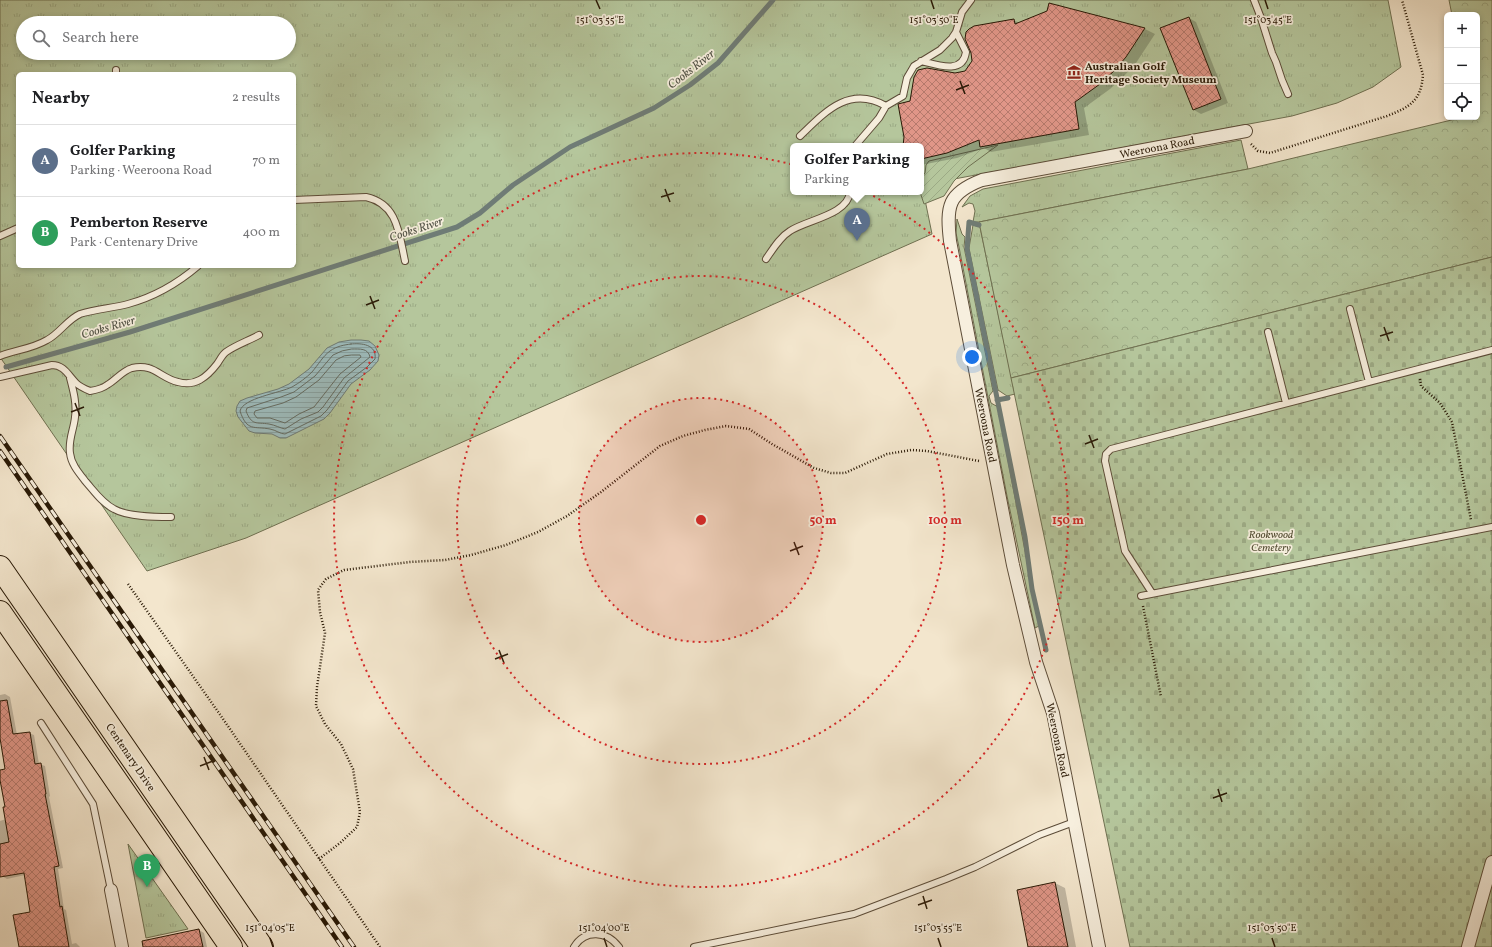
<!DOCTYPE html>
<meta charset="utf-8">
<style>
body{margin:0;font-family:Vollkorn,serif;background:#f6f6f6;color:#202124}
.controls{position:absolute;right:12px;top:12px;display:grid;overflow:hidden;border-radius:6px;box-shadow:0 2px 6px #0003}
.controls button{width:36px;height:36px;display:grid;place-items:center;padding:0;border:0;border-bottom:1px solid #e0e0e0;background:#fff;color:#202124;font:20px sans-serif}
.you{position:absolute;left:972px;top:357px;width:14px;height:14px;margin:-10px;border:3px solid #fff;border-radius:50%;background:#1a73e8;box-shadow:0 0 0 6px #1a73e833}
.badge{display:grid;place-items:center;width:26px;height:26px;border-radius:50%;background:#2563eb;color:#fff;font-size:13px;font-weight:700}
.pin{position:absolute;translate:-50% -33px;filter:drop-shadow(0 1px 2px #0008)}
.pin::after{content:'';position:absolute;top:21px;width:14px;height:12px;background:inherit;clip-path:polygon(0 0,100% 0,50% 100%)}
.popup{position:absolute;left:790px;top:143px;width:134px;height:52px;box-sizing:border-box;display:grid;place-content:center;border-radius:6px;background:#fff;filter:drop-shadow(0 1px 3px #0005);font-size:13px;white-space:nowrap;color:#757577}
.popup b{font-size:15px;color:#202124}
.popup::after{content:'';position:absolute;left:50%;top:100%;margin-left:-8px;border:8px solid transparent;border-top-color:#fff}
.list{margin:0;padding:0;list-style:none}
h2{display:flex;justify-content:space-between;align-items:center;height:52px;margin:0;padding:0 16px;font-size:17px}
h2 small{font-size:13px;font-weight:400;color:#757577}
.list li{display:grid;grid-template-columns:26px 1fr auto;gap:12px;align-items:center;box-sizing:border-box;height:72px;padding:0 16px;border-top:1px solid #e0e0e0}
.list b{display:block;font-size:15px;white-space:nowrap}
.list p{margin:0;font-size:13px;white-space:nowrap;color:#757577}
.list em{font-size:13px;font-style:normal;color:#757577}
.icon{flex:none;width:22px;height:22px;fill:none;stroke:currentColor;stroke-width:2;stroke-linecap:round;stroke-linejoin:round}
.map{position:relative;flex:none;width:1492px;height:947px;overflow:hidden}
.search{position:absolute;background:#fff;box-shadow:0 2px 6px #0003;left:16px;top:16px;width:280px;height:44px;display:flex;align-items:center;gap:10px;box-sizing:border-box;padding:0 14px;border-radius:22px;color:#757577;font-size:15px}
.panel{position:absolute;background:#fff;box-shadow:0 2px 6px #0003;left:16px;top:72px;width:280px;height:196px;border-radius:6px}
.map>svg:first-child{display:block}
.grass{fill:url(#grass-tufts);stroke:#6f7051;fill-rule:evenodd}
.forest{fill:url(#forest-crowns);stroke:#6f7051}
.cemetery{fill:url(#cemetery-stones);stroke:#6f7051}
.garden{fill:url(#garden-furrows);stroke:#6f7051}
.water{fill:url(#water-rules);stroke:#6f7c76}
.shadow{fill:#0003}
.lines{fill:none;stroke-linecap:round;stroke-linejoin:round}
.shore{stroke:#646c63;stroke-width:1}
.stream{stroke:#6f7c76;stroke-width:5}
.building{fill:url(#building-cross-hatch);stroke:#291906}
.lane-casing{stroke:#5c4c38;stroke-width:8}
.street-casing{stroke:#5c4c38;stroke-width:14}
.highway-casing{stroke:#291906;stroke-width:24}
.path{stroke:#291906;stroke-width:2.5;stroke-dasharray:1 2;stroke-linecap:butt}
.lane{stroke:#f7efde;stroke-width:6}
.street{stroke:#f7efde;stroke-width:12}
.highway{stroke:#f3e6cd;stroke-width:22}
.rail-casing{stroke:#291906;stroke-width:4.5}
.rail{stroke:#f7efde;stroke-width:3;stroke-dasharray:9;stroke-linecap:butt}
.ticks{fill:none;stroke:#291906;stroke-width:1.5}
.ring{fill:none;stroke:#d62828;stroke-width:2;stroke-dasharray:2 4}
.labels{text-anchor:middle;stroke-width:3.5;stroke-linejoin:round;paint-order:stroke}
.poi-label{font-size:11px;font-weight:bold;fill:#291906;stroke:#f7efde;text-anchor:start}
.street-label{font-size:11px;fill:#291906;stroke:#f7efde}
.park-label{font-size:11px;font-style:italic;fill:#534d33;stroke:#f7efde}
.water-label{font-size:12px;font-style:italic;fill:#525347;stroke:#f7efde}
.ticks-label{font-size:10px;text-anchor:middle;fill:#291906;stroke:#f7efde;stroke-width:3.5;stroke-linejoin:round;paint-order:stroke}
.centre{fill:#d62828;stroke:#f7efde;stroke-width:2}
.ring-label{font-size:12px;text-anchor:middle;font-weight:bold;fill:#d62828;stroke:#f7efde;stroke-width:3.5;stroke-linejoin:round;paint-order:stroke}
</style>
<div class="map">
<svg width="1492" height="947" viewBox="0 0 1492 947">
<defs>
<pattern id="grass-tufts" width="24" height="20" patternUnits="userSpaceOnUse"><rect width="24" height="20" fill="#b5c69c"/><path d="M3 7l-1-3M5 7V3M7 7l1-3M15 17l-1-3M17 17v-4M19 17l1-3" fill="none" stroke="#9caa85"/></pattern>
<pattern id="forest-crowns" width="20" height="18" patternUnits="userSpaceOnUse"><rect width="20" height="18" fill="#b5c69c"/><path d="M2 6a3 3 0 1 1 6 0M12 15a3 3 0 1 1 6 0" fill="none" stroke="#9caa85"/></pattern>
<pattern id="cemetery-stones" width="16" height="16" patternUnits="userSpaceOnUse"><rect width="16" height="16" fill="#b5c69c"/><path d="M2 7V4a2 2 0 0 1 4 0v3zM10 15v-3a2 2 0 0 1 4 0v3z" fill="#9caa85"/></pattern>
<pattern id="garden-furrows" width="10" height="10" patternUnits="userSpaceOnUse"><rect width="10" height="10" fill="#b5c69c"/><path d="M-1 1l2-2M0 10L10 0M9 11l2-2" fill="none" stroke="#9caa85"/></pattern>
<pattern id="water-rules" width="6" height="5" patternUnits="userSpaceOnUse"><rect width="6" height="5" fill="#9ebec0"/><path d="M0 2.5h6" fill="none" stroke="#88a3a4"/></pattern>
<pattern id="building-cross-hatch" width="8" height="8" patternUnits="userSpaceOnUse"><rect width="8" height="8" fill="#e09688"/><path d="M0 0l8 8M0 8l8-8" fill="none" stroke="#b67a6d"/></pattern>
</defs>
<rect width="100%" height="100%" fill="#f3e6cd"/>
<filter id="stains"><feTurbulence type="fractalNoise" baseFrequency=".005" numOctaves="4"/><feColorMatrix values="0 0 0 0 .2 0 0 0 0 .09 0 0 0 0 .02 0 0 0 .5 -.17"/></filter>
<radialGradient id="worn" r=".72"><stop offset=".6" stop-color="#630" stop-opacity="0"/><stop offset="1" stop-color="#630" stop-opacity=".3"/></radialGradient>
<path class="grass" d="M0,0H1388L1401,67L1373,87L1337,103L1292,116L922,185L932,234L246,538L147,571L0,357ZM23,23H289V53H23ZM18,74H294V266H18ZM793,146H921V192H793Z
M1241,140L1248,169L979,222H973L975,211L973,204L969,203L962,207L970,196L983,189Z
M957,219L962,234L965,237L964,247L993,391L989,396L991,403L998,407L1039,626L1035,628L1007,496L959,247L956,233Z
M973,225L980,227L1015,394L1007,396L998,390L969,248Z
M128,844L188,929L146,938Z"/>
<path class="forest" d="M1449,0H1492V257L1011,378L979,222L1248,169L1464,117H1477V15H1452Z"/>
<path class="cemetery" d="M1492,257V947H1130L1011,378Z"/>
<path class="garden" d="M998,145L968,167L954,181L944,196L924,204L920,192H921V178L925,173L926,165L929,161Z"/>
<path class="water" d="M351,340H361L369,341L375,346L379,355L378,361L370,370L351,384L330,413L324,419L286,438H280L272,434L255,433L249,431L238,417L236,411L237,406L240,401L247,398L278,389L289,384L309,369L327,348L339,342Z"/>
<path class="shadow" d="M1050,4L1145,29L1155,34L1136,63L1124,76L1110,89L1084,108L1089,135L991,152L984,148L957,158L921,165V146H904L911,102L956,74L965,72L1013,20L1020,23L1048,12Z
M1189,18L1196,22L1228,103L1201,114L1194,110Z
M5,694L10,697L17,735L29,733L34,735L39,764L45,766L50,796L49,797L63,868L58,869L64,909L66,910L72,944L76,943L80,947H20L31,913L25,875L7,879L2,876L0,865V821L6,819V808L0,775V771L6,770L0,732V695Z
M1055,883L1065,888L1076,947H1029Z
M199,930L204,933L207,947H167Z"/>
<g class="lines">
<path class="shore" d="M351,344C361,343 377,344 375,359L367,367L348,381L327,410L321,416L285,434C280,434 276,430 270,429C254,426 247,432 240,411C243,398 280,393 292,387C299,383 306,378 312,372C318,365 323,356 330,351C337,346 344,345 351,344Z
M352,349C360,349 368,348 370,357L344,378L323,407L318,412L301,419L285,429C280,428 275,425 269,424C256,422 252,426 246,411L247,408L281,397L294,392L315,376L333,355L342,351Z
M352,355H360L361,357L340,374L314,407L299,414L285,423L270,418H257L254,414L255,411L283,403L296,397L319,380L336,360L344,356Z"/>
<path class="stream" d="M979,225L969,222L967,249L1025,537L1032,589L1046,650
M6,367L130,332L457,227L480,213L513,185L570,147L654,108L690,85L718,63L773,0
M997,400L1008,398"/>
</g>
<path class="building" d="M1049,3L1145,28L1126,57L1114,71L1100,84L1075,102L1079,129L980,147L979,140L947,153L921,159V146H903L904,137L898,104L910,101L914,77L918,70L927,68L955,73L965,71L972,61L971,53L965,39L966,32L969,29L974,26L1014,19L1015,24L1047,11Z
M1189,17L1221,99L1193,110L1160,28Z
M7,700L13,734L30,732L35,764L41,763L46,794H45L59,866L54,867L60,907L62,906L69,947H19L13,915L30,912L24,873L0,877V844L9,842L3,807H5L0,780V770L5,769L0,738V701Z
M1055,882L1068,947H1028L1017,890Z
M199,929L203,947H143L142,941Z"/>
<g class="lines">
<defs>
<path id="lane" d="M1254,0L1261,18L1272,53L1276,62L1282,80L1288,94
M921,61C937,65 963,75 966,52L956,32
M116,70V74
M800,136C825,112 849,85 886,106
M855,146L879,118L886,106L903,96L907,78L914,66L940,50L952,38L956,32L962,12L971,0
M294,200L366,197C398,204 399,234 405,261
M0,236L18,228
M766,259C773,249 780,237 790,231C806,220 848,215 850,192
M1350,309L1369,382
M1268,332L1286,403
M0,356C15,350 32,349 47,340C59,334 68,319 80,314C96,309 113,308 128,304C154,297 178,283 198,266
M0,377L52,365C64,365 68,375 76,383C80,387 85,389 90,391C96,390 102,389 107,385C116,380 122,371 132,368C154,363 160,378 178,382C195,387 207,377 217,364C220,360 222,355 226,352C236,345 248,341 259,335
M70,378C73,390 77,403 75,417C74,429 68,440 70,453C71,464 79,473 86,482C94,491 102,503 114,509C128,517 156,517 171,517
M1152,593L1125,551L1105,461L1106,454L1111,449L1492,350
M1141,596L1492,527
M41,723L93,804L111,890
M574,947C585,929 607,931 619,947
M694,947L854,914L946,879L975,867L1039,835L1074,822"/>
<path id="street" d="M111,890L122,947
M1099,947L1053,713L1036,662L1013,565L950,241C946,206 948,193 982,180L1246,131
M1468,947L1492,862"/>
<path id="highway" d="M0,567L262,947
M0,612L231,947"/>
</defs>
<use href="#lane" class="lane-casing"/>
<use href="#street" class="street-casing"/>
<use href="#highway" class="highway-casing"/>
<path class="path" d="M1251,144L1258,151L1270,153L1387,116C1410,107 1421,101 1423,75L1402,0
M1420,379L1421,386L1440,403L1452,422L1471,520
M128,584L221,716L380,947
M1143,606L1161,697
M319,859L340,843L357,827L360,812L353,769L341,744L325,724L316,706L317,687L325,633L320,612L318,590L326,579L344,570L410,562L445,560L471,555L506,545L538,532L567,516L601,492L660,446L683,436L705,430L726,426L749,429L772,444L814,468L831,473H845L887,454L911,450L927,451L979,461"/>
<use href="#lane" class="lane"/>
<use href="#street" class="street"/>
<use href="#highway" class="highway"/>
<defs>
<path id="rail" d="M0,436L354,947
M0,451L342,947"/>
</defs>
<use href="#rail" class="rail-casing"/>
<use href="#rail" class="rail"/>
</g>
<path class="ticks" d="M596,0L600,9M931,0L934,9M1265,0L1268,9M960,81L965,94M956,90L969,85M665,189L670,202M661,197L674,193M370,296L375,309M366,305L379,300M1384,327L1389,341M1380,336L1393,332M75,403L80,416M71,412L84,407M1089,435L1094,448M1085,444L1098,439M794,542L799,555M790,551L803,546M499,650L504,663M495,659L508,654M204,757L209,770M200,766L213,761M1218,789L1222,802M1213,798L1227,793M923,896L927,909M918,905L932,900M270,938L273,947M604,938L607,947M938,938L941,947M1272,938L1275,947"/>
<circle cx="701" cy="520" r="122" fill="#d62828" fill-opacity=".12"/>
<g class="ring">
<circle cx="701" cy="520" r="122"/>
<circle cx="701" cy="520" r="244"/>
<circle cx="701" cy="520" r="367"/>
</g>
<defs>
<symbol id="museum-bare" viewBox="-9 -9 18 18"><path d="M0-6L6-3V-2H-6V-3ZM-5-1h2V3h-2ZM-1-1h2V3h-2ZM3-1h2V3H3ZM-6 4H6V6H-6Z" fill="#8f2418" stroke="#f7efde" stroke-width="2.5" paint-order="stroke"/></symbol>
</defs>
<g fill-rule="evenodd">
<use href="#museum-bare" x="1064" y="62" width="20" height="20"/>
</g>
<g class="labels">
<g class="poi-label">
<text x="1085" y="70">Australian Golf<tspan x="1085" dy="13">Heritage Society Museum</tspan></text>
</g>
<g class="street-label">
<text transform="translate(1157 147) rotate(-11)" y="4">Weeroona Road</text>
<text transform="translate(986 425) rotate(79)" y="4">Weeroona Road</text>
<text transform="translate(1058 740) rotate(78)" y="4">Weeroona Road</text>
<text transform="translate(131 757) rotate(56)" y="4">Centenary Drive</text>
</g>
<g class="park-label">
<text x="1271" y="538">Rookwood<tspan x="1271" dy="13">Cemetery</tspan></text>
</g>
<g class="water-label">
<text transform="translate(691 69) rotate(-38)" y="4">Cooks River</text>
<text transform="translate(416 229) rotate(-18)" y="4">Cooks River</text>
<text transform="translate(108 327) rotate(-16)" y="4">Cooks River</text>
</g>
</g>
<g class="ticks-label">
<text x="600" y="23">151°03'55"E</text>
<text x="934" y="23">151°03'50"E</text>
<text x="1268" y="23">151°03'45"E</text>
<text x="270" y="931">151°04'05"E</text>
<text x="604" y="931">151°04'00"E</text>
<text x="938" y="931">151°03'55"E</text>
<text x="1272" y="931">151°03'50"E</text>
</g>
<circle cx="701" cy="520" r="6" class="centre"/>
<g class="ring-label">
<text x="823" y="524">50 m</text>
<text x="945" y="524">100 m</text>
<text x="1068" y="524">150 m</text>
</g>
<rect width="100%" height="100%" filter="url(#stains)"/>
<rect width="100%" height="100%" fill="url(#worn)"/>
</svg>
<div class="controls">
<button>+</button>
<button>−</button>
<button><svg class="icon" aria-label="locate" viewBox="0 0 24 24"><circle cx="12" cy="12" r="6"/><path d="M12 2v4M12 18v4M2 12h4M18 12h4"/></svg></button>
</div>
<div class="you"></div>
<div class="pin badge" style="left:857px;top:241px;background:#5c6f8a">A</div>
<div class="popup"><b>Golfer Parking</b>Parking</div>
<div class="pin badge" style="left:147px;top:887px;background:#2e9e5b">B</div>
<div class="search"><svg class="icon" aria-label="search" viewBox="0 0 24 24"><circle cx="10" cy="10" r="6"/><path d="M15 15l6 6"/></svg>Search here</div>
<section class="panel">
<h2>Nearby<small>2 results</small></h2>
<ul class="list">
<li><span class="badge" style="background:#5c6f8a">A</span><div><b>Golfer Parking</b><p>Parking · Weeroona Road</p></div><em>70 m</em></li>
<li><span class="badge" style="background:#2e9e5b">B</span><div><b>Pemberton Reserve</b><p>Park · Centenary Drive</p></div><em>400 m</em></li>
</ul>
</section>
</div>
